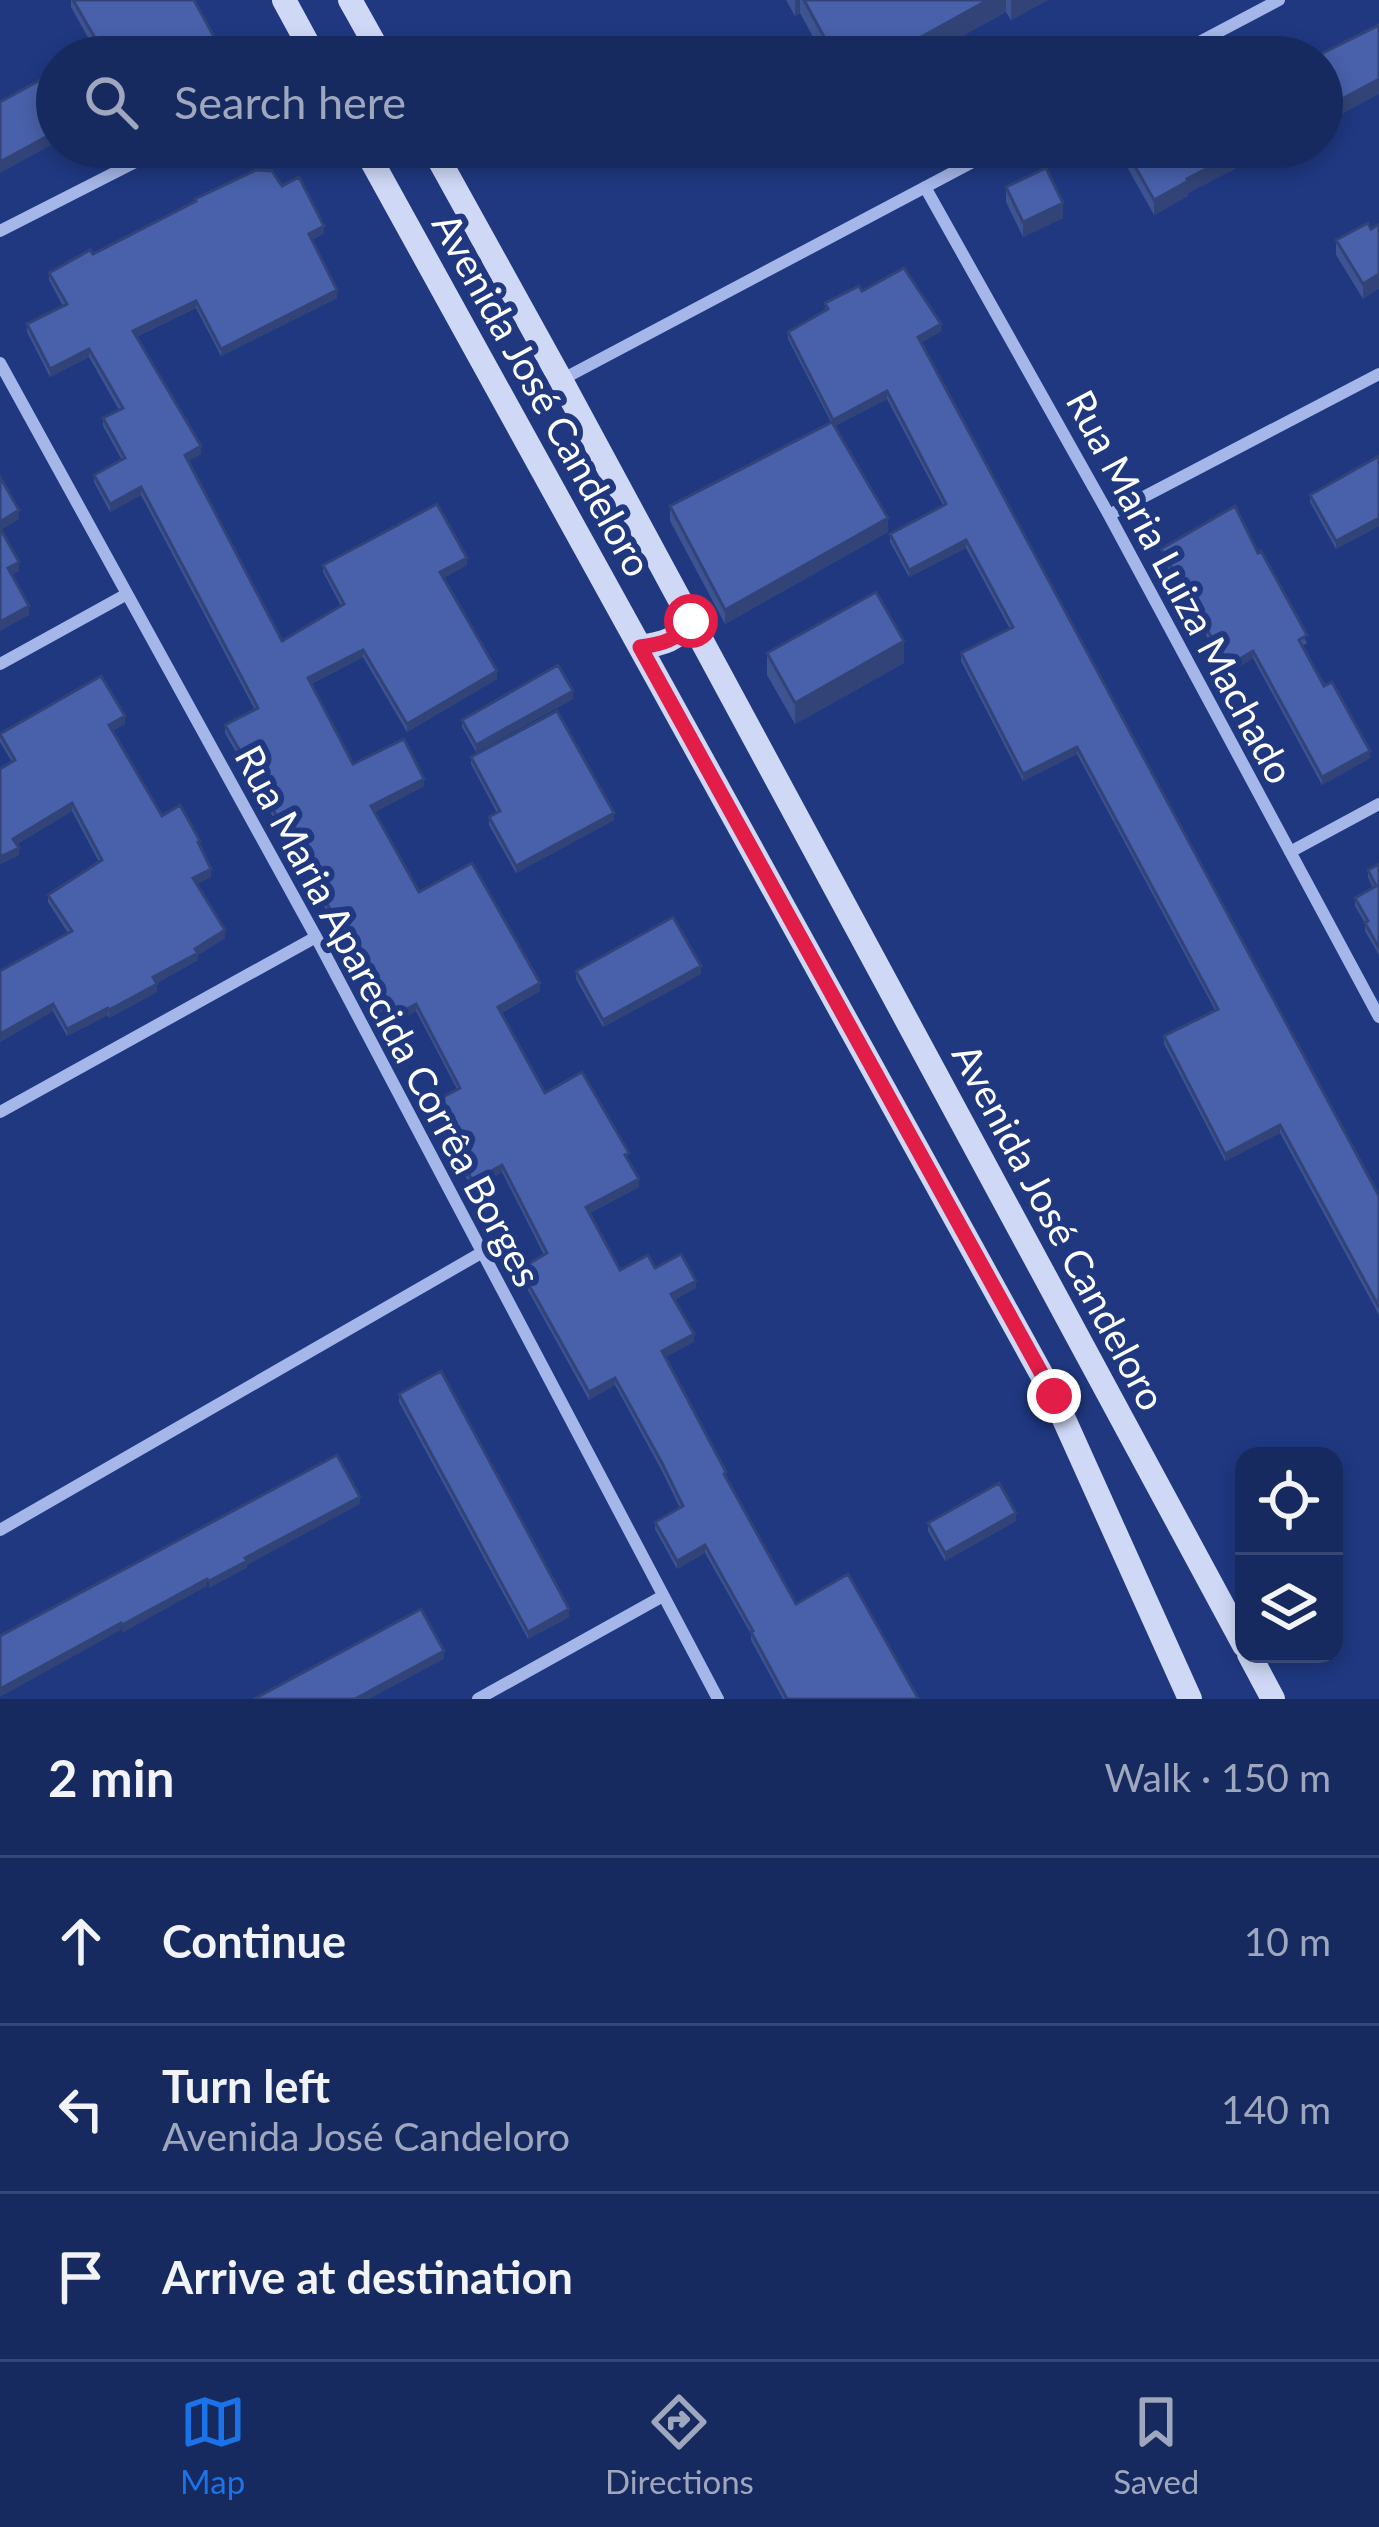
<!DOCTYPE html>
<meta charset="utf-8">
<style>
body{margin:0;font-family:Lato,sans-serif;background:#243669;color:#f1f3f6}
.controls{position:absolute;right:36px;bottom:36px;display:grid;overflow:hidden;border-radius:24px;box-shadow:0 6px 18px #0003}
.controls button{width:108px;height:108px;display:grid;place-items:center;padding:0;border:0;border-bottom:3px solid #364675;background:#172a60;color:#f1f3f6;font:60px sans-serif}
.stop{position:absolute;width:36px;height:36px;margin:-27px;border:9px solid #e11d48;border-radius:50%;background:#fff}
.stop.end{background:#e11d48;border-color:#fff;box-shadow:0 3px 12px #0008}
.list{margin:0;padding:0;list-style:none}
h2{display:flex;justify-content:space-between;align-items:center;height:156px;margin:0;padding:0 48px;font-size:51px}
h2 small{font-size:39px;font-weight:400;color:#9ea7bd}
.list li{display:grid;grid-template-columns:78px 1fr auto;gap:36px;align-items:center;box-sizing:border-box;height:168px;padding:0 48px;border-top:3px solid #364675}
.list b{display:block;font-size:45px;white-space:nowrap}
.list p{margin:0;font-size:39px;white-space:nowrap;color:#9ea7bd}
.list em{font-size:39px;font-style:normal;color:#9ea7bd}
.icon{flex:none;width:66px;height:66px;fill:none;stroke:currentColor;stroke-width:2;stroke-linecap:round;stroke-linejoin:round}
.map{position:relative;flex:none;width:1379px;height:1699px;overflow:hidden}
.search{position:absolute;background:#172a60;box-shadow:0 6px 18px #0003;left:36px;right:36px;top:36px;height:132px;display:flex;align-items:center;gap:30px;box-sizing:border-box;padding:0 42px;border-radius:66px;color:#9ea7bd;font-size:45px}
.sheet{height:660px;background:#172a60}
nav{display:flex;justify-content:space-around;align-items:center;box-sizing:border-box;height:168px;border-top:3px solid #364675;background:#172a60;font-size:33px;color:#9ea7bd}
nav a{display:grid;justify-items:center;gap:6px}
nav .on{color:#1a73e8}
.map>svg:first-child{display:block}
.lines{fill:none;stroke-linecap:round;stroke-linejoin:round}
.street{stroke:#a5b7e8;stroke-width:12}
.secondary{stroke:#cfd9f6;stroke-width:24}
.wall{fill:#3e5392}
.shaded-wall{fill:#324477}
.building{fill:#4861aa;stroke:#324477;stroke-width:3}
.route{stroke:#e11d48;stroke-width:15}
.labels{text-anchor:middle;stroke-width:12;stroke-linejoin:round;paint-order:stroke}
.street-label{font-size:39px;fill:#fff;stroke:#1f3880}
</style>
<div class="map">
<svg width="1379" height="1699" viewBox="0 0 1379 1699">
<rect width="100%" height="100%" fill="#1f3880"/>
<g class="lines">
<path class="street" d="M1171,57L1279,0
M925,187L1109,515L1379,1017
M0,231L165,147
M0,363L316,937L718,1699
M561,380L1001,147
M1109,515L1379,374
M0,664L127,594
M1290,852L1379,804
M0,1112L316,937
M0,1530L481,1253
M478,1699L663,1596"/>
<path class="secondary" d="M284,0L315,57
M350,0L382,57
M364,147L1054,1397L1190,1699
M432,147L561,380L1244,1645
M640,647C663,644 677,640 691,621
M1249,1654L1273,1699"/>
</g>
<path class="wall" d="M71,0H73L225,57H80V46L90,41L71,7Z
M786,0H1048L1011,20L1006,12L924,57H824L800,13L795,16Z
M1116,147H1279L1244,168L1242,165L1188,193V196L1154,215Z
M282,186L324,233L312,240L337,298L221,356L196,308L136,337L201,454L188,461L282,641L341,606L323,572V565H467L443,578L497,679L407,732L363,657L311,684L353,764L424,786L375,812L419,892L540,991L501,1013L545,1093L628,1161L639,1187L590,1213L620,1270L655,1268L696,1288L674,1300L694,1342L665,1357L726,1477L796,1604L918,1699H783L751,1640V1634L705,1553L677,1569L655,1529V1522L680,1508L662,1471L615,1385L589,1400L520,1276V1269L544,1255L502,1172L473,1189L451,1153V1145L461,1140L441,1105V1098L457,1089L416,1011L385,1029L360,985V978L364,976L225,733V725L255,710L141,495L110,512L94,482V475L122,460L103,426V418L119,410L89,357L50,377L27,332V324L63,306L49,280V273L93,254Z
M1006,187L1063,218L1023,237L1006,202Z
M1379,224V288L1363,299L1336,255V240L1371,229Z
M862,291L941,331L921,343L1379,1196V1315L1280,1133L1225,1161L1164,1044V1036L1215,1010L1077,754L1023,781L961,661V653L1010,629L966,548L909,577L890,542V534L943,505L887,399L835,426L888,532L725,624L670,521V506L831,422L788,339V332L825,310V303Z
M1379,456V526L1336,549L1310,502V495Z
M1161,549L1258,553L1307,643L1302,646L1370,758L1322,785L1253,658L1228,674L1161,556Z
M767,653L904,663L795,724L767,675Z
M573,699L476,752L462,727V720Z
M125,724L112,731L162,816L200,846L211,877L196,884L225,938L198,955V960L157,983V992L109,1018L108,1015L67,1036L53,1011L0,1042V971L68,933L48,902V895L99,862L72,811L17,844L19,855L0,864L12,762L0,742V734Z
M471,757L614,820L516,873L489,825V817L497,813L471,764Z
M1379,864V955L1365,931V923L1355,906V898L1373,888L1368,877V870Z
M576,971L701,974L603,1027L576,979Z
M399,1394L569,1617L528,1639L399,1402Z
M1016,1521L945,1561L928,1531V1523Z"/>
<path class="shaded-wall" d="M795,0H800V13L795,16Z
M988,0H1006V12L924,57H885Z
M1011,0H1048L1011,20Z
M1379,79V94L1327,122V107Z
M1326,105V120L1322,122V107Z
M57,131V142L0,173V162Z
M1254,147H1279L1244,168V153Z
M1242,150V165L1188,193V196L1154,215V200L1187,179Z
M1063,203V218L1023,237V222Z
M324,226V233L309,241V234Z
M1379,274V288L1363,299V284Z
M337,290V298L221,356V349Z
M196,301V308L133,338V331Z
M941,324V331L918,345V337Z
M89,349V357L50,377V369Z
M887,391V399L833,427V420Z
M201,446V454L185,463V455Z
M141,487V495L110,512V504Z
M19,510V519L0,531V522Z
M888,518V532L725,624V610Z
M1379,518V526L1336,549V541Z
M966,540V548L909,577V570Z
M467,558V565L440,580V572Z
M19,562V571L8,577V568Z
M29,606V615L0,631V622Z
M904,641V663L795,724V703Z
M363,650V657L308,685V678Z
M1253,651V658L1228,674V666Z
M497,671V679L407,732V724Z
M573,691V699L476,752V745Z
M125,716V724L109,733V725Z
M1077,747V754L1023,781V774Z
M1370,751V758L1322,785V777Z
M424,779V786L371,814V806Z
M72,803V811L13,846V839Z
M614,813V820L516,873V866Z
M19,848V855L0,864V857Z
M211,869V877L193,886V878Z
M225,930V938L198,955V960L153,985V977Z
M701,966V974L603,1027V1020Z
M540,983V991L498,1014V1007Z
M157,984V992L109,1018V1010Z
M53,1004V1011L0,1042V1034Z
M416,1004V1011L385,1029V1021Z
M108,1008V1015L67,1036V1029Z
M1280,1125V1133L1225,1161V1154Z
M502,1165V1172L473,1189V1181Z
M639,1179V1187L586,1215V1207Z
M696,1281V1288L671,1301V1294Z
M694,1334V1342L662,1359V1351Z
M615,1378V1385L589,1400V1392Z
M360,1497V1504L247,1565V1568L209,1588V1581L245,1558Z
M1016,1513V1521L945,1561V1553Z
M705,1545V1553L677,1569V1561Z
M207,1579V1586L122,1633V1625Z
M569,1609V1617L528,1639V1632Z
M121,1623V1630L0,1697V1689Z
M444,1651V1659L369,1699H355Z"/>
<path class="building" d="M73,0H194L225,57H83L85,56L80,46L95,38Z
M804,0H988L885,57H835Z
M1379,25V79L1327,107L1326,105L1322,107V57H1315Z
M57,71V131L0,162V102Z
M1124,147H1254L1244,153L1242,150L1187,179L1188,181L1154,200Z
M1046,168L1063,203L1023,222L1006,187Z
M256,170L272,171L282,186L299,177L324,226L309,234L337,290L221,349L196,301L133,331L201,446L185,455L282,641L344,604L323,565L437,504L467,558L440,572L497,671L407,724L363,650L308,678L353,764L404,739L424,779L371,806L419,892L472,863L540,983L498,1007L545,1093L582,1072L629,1153L625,1155L639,1179L586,1207L620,1270L648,1255L655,1268L681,1254L696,1281L671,1294L694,1334L662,1351L726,1472L724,1474L796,1604L848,1574L918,1698L916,1699H787L751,1632L753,1631L705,1545L677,1561L655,1522L683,1506L662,1463L615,1378L589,1392L520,1269L547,1253L502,1165L473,1181L451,1145L464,1138L441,1098L460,1088L416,1004L385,1021L360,978L367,974L225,725L258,708L141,487L110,504L94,475L125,458L103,418L123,408L89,349L50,369L27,324L67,304L49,273L90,250L93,254L196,201L195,199Z
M1368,223L1371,229L1379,224V274L1363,284L1336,240Z
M904,268L941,324L918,337L1379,1196V1307L1280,1125L1225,1154L1164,1036L1218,1009L1077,747L1023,774L961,653L1013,627L966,540L909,570L890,534L946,504L887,391L833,420L788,332L828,309L825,303L859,286L862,291Z
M832,422L888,518L725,610L670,506Z
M1379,456V518L1336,541L1310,495Z
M0,477L19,510L0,522Z
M1235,506L1258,553L1261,551L1307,635L1299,640L1324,686L1332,682L1370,751L1322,777L1253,651L1228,666L1161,549Z
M0,528L19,562L8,568L29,606L0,622Z
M876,592L904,641L795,703L767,653Z
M558,665L573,691L476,745L462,720Z
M101,676L125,716L109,725L162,816L180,805L200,841L198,842L211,869L193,878L225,930L195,949L198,953L153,977L157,984L109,1010L108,1008L67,1029L53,1004L0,1034V971L72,931L48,895L102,860L72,803L13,839L19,848L0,857V769L15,760L0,734Z
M557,711L614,813L516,866L489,817L500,811L471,757Z
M1379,864V948L1365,923L1368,921L1355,898L1376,886L1368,870Z
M673,917L701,966L603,1020L576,971Z
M441,1371L569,1609L528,1632L399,1394Z
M337,1455L360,1497L245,1558L247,1561L209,1581L207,1579L122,1625L121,1623L0,1689V1636Z
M999,1483L1016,1513L945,1553L928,1523Z
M421,1609L444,1651L355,1699H254Z"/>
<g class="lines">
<path class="route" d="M691,621C677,640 663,644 640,647L1054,1396"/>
</g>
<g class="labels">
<g class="street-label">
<text transform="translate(542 395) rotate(61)" y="14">Avenida José Candeloro</text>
<text transform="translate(1180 587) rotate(62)" y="14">Rua Maria Luiza Machado</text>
<text transform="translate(388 1016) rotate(62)" y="14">Rua Maria Aparecida Corrêa Borges</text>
<text transform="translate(1059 1227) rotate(62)" y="14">Avenida José Candeloro</text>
</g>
</g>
</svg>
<div class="controls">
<button><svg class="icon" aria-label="locate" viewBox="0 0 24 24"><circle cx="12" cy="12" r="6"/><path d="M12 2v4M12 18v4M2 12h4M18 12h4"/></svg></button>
<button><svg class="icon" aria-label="layers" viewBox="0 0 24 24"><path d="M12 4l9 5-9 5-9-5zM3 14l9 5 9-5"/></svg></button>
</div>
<div class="stop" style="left:691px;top:621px"></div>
<div class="stop end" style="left:1054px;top:1396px"></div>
<div class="search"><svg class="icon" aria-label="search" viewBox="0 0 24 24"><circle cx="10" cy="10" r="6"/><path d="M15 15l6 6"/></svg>Search here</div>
</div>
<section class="sheet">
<h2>2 min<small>Walk · 150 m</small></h2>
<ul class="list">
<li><svg class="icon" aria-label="ahead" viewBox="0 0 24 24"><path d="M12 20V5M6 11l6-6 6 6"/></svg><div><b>Continue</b></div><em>10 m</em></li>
<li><svg class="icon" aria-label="left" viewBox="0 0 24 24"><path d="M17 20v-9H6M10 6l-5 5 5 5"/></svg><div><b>Turn left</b><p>Avenida José Candeloro</p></div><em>140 m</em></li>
<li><svg class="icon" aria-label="arrive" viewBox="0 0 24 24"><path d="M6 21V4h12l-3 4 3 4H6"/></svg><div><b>Arrive at destination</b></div></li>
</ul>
</section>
<nav>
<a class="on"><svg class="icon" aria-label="map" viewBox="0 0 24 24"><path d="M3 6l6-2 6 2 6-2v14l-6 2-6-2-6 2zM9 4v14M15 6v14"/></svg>Map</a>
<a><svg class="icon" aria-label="directions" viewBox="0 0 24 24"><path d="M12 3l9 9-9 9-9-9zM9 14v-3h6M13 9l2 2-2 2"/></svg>Directions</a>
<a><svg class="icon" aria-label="saved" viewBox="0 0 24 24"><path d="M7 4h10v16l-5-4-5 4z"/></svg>Saved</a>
</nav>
